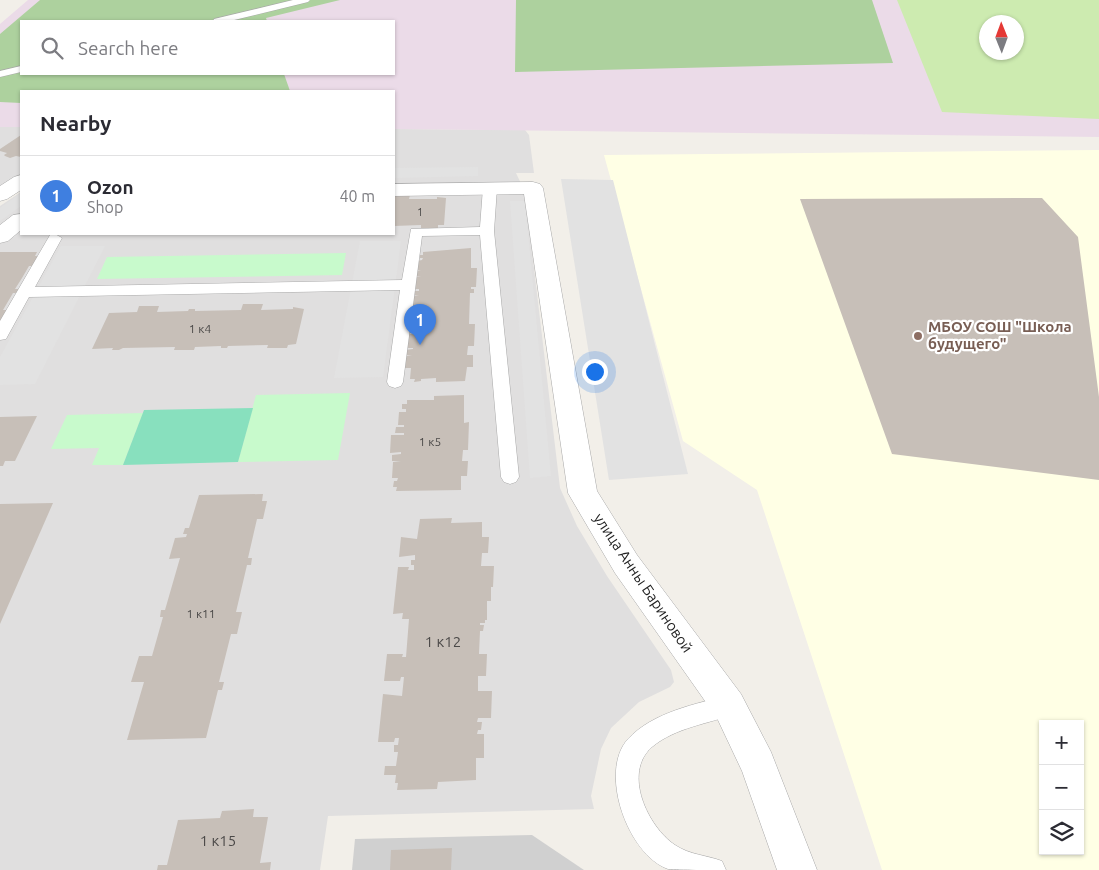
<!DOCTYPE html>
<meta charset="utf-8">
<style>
body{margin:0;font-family:Ubuntu,sans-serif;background:#f7f7f7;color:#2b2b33}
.controls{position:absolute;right:15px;bottom:15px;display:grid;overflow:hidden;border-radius:0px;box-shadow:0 1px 4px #0004}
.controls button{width:45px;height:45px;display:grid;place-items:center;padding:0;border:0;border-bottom:1px solid #e1e1e2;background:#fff;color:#2b2b33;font:25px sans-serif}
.compass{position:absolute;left:979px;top:15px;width:45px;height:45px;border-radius:50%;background:#fff;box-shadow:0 1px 4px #0004;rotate:359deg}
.you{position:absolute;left:594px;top:371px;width:18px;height:18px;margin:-12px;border:4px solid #fff;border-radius:50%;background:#1a73e8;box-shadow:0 0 0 8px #1a73e833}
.badge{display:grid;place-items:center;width:32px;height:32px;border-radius:50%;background:#d40000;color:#fff;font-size:16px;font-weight:700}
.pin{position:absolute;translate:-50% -41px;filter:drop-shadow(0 1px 2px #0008)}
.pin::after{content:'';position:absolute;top:26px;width:18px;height:15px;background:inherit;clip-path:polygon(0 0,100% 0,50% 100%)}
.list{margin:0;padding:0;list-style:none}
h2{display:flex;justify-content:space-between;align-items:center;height:65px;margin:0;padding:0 20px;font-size:21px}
h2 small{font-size:16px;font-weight:400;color:#7c7c81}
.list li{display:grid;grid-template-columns:32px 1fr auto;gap:15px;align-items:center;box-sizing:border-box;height:80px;padding:0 20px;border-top:1px solid #e1e1e2}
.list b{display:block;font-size:19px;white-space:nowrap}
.list p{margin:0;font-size:16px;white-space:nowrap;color:#7c7c81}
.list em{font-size:16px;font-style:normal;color:#7c7c81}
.icon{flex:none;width:28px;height:28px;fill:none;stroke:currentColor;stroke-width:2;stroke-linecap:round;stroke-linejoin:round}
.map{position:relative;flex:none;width:1099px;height:870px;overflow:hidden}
.search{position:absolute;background:#fff;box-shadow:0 1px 4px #0004;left:20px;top:20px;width:375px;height:55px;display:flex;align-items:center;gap:12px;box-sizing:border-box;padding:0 18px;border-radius:0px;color:#7c7c81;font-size:19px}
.panel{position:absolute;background:#fff;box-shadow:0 1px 4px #0004;left:20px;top:90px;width:375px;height:145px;border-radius:0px}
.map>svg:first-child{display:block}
.residential{fill:#e0dfdf}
.industrial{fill:#ebdbe8;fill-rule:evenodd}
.education{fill:#ffffe5;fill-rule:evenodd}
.religious{fill:#d0d0d0}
.grass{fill:#cdebb0;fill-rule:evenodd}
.forest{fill:#add19e}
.park{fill:#c8facc}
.pitch{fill:#88e0be}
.parking{fill:#e2e2e2}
.building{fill:#c7bfb8}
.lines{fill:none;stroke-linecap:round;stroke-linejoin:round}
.service-casing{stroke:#a9a9a9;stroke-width:1}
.minor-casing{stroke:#a9a9a9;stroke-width:1}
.service{fill:#fff;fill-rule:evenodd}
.minor{fill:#fff;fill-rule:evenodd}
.education-dot{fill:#8d6e63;stroke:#fff;stroke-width:2}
.labels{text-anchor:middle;stroke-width:4.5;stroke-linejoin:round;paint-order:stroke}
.far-number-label{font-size:11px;fill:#4b4948}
.number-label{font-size:12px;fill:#4b4948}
.education-label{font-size:15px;font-weight:bold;fill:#785e54;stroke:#fff;text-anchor:start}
.street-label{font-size:15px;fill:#222;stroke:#fff}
.near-number-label{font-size:15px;fill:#4b4948}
</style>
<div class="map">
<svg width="1099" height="870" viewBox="0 0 1099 870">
<rect width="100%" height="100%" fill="#f2efe9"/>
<path class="residential" d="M0,127H21V174L0,188Z
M394,129L525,130L529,135L534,173H516L525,192L560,488L577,526L607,576L671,670L674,682L670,687L639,702L611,728L601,749L591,796L594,809L328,816L320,870H0V206L21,192V234H394Z"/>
<path class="industrial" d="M28,0H1099V137L394,129V91H21V127H0V24ZM21,21H394V74H21ZM986,22H1016V52H986Z"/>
<path class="education" d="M1099,150V870H882L757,490L683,441L604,155ZM1043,724H1080V851H1043Z"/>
<path class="religious" d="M532,835L584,870H352L355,839Z"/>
<path class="grass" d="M897,0H1099V119L942,112ZM986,22H1016V52H986Z"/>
<path class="forest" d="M40,0H340L266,18L267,21H21V74H284L290,91H21V103L0,102V34Z
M516,0H872L893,63L515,72Z"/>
<path class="park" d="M346,253L342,275L97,279L107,257Z
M350,393L338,460L238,462L256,395Z
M143,413L123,465H92L99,448L51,449L67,415Z"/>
<path class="pitch" d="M253,408L238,462L123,465L144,410Z"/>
<path class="parking" d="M478,167V176L394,178V168Z
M561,179L613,180L688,474L609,480Z
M21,193V206L0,221V208Z
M510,201H525L551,476L530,478Z
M360,241H401L383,377L334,378Z
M61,246H105L35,384L0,385V357Z"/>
<path class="building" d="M21,135V157L16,156L10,158L5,156L4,155L7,153L0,151V149Z
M394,195H410L409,199H437V197L446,198L444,225H438V228H421V225L394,226Z
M1042,198L1078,237L1099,397V480L892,454L800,199Z
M471,248V268H477L476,287H471V289H474V293H470L469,324H475L474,346H468L467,355H473V367H467L465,381L436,382V378L421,379V381L414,382L415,379H410L411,368H405L406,356L412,355H405V350L413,349V348H404L405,334H415V333H407L408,328H415V326H410L411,315H417V313H413L414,309H417V307H412L413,296L419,295H411L412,291H419V289H410L412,277H421L415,276L416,271L421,270H416L417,261L422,260L423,258H420V255H423V252Z
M0,252H37L35,256H40L34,266H29L22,278L15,289H19L16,293H13L3,310H8L0,322Z
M243,304H263L261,310L293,309V307L304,309L296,344L288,345L287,348H267L268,345L228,346L227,348H221V346L195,347L194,350H174L175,347L123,348L119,350H112L113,348L92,349L109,313L137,312L139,306H159L157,312L188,311L189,309H195V311L241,310Z
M464,395V423L469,422L468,450H463L462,461H468L467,476H461V490L396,491L397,487H393L394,481H397L398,478H392L393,462L401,461H392V455L401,454V452L390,453L391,435H404V433H395L396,427H404V425H398L399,412H406V409H402V404H407V400H434V396Z
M37,416L15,461H5L3,466H0V417Z
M263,494L262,501H267L263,519H257L248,558H252L251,565H247L236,612H242L237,634H231L219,682H224L222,690H218L206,738L127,740L144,682H131L139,656H152L163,617H160L161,610H165L180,558L169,559L175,538L186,537L187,534H183L185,528H189L199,495Z
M53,503L0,624V504Z
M452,518L451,523L482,522V537H489L488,553H482L481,566H494L493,587H491V601H487V620H485V623H480V625H484L483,631H480L479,654H487L486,676H478V691H492L491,718H478L477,722H482L481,730H478L477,734H484V758H476V780L438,782L437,789L397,790L398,783H395L396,775H384L385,766H396L398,752H394V745H398L399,738H395L394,742H378L383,694L402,696L404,677H401L400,681H384L387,654H403L402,657H406L409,619H402L403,613L393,614L398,567H409L408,570H414V565H411V560H415V555L399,557L401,537L417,539L420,519Z
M254,809L253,817H268L260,863L271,862L270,870H157L158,865H167L178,820L220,818L222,811Z
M452,848L451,870H390L391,850Z"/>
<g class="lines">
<defs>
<path id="service" d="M293,0H310L308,2L230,21H213L214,19Z
M21,66V72L0,77V71Z
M490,184L497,188L494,231L519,477L516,482L510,484L504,482L501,477L480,235L422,236L403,382L401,386L395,388L389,386L387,382L400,290L29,297L6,339L0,340V321L50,235L55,234L62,238L35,287L402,280L411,229L480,227L483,188Z
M729,695L737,699L740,706L737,713C709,724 676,727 652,747C622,773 648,827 675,845C690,855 706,855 722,861L726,870C713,870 679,870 668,869C628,855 598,772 628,739C653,712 696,704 729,695Z"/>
<path id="minor" d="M21,175V190L7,199L0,201V186L14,177Z
M533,182L540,184L543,188L597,491L637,555L741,694L771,752L817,870H777L742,771L717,718L615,573L568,493L524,194L394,196V184Z
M21,214V230L8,241L0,243V225L13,215Z"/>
</defs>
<use href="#service" class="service-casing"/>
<use href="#minor" class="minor-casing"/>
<use href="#service" class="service"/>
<use href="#minor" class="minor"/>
</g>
<circle class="education-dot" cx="918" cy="336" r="5"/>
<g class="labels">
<g class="far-number-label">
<text x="420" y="216">1</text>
</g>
<g class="number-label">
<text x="200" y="333">1 к4</text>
<text x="430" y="446">1 к5</text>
<text x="201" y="618">1 к11</text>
</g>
<g class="education-label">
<text x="928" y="332">МБОУ СОШ "Школа<tspan x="928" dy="17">будущего"</tspan></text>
</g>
<g class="street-label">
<text transform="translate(643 583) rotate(56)" y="5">улица Анны Бариновой</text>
</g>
<g class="near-number-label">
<text x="443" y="647">1 к12</text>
<text x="218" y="846">1 к15</text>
</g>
</g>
</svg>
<div class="controls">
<button>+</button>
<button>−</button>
<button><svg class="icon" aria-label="layers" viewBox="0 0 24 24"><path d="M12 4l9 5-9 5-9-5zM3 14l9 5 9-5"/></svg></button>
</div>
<svg class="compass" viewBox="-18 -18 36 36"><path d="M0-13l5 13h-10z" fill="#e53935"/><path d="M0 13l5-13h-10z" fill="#7c7c81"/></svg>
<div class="you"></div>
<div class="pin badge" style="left:420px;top:345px;background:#3f7fe0">1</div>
<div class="search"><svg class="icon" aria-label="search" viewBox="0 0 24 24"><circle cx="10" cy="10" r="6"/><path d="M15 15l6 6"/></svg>Search here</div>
<section class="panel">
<h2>Nearby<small></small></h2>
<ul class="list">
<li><span class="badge" style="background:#3f7fe0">1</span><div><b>Ozon</b><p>Shop</p></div><em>40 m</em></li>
</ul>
</section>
</div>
